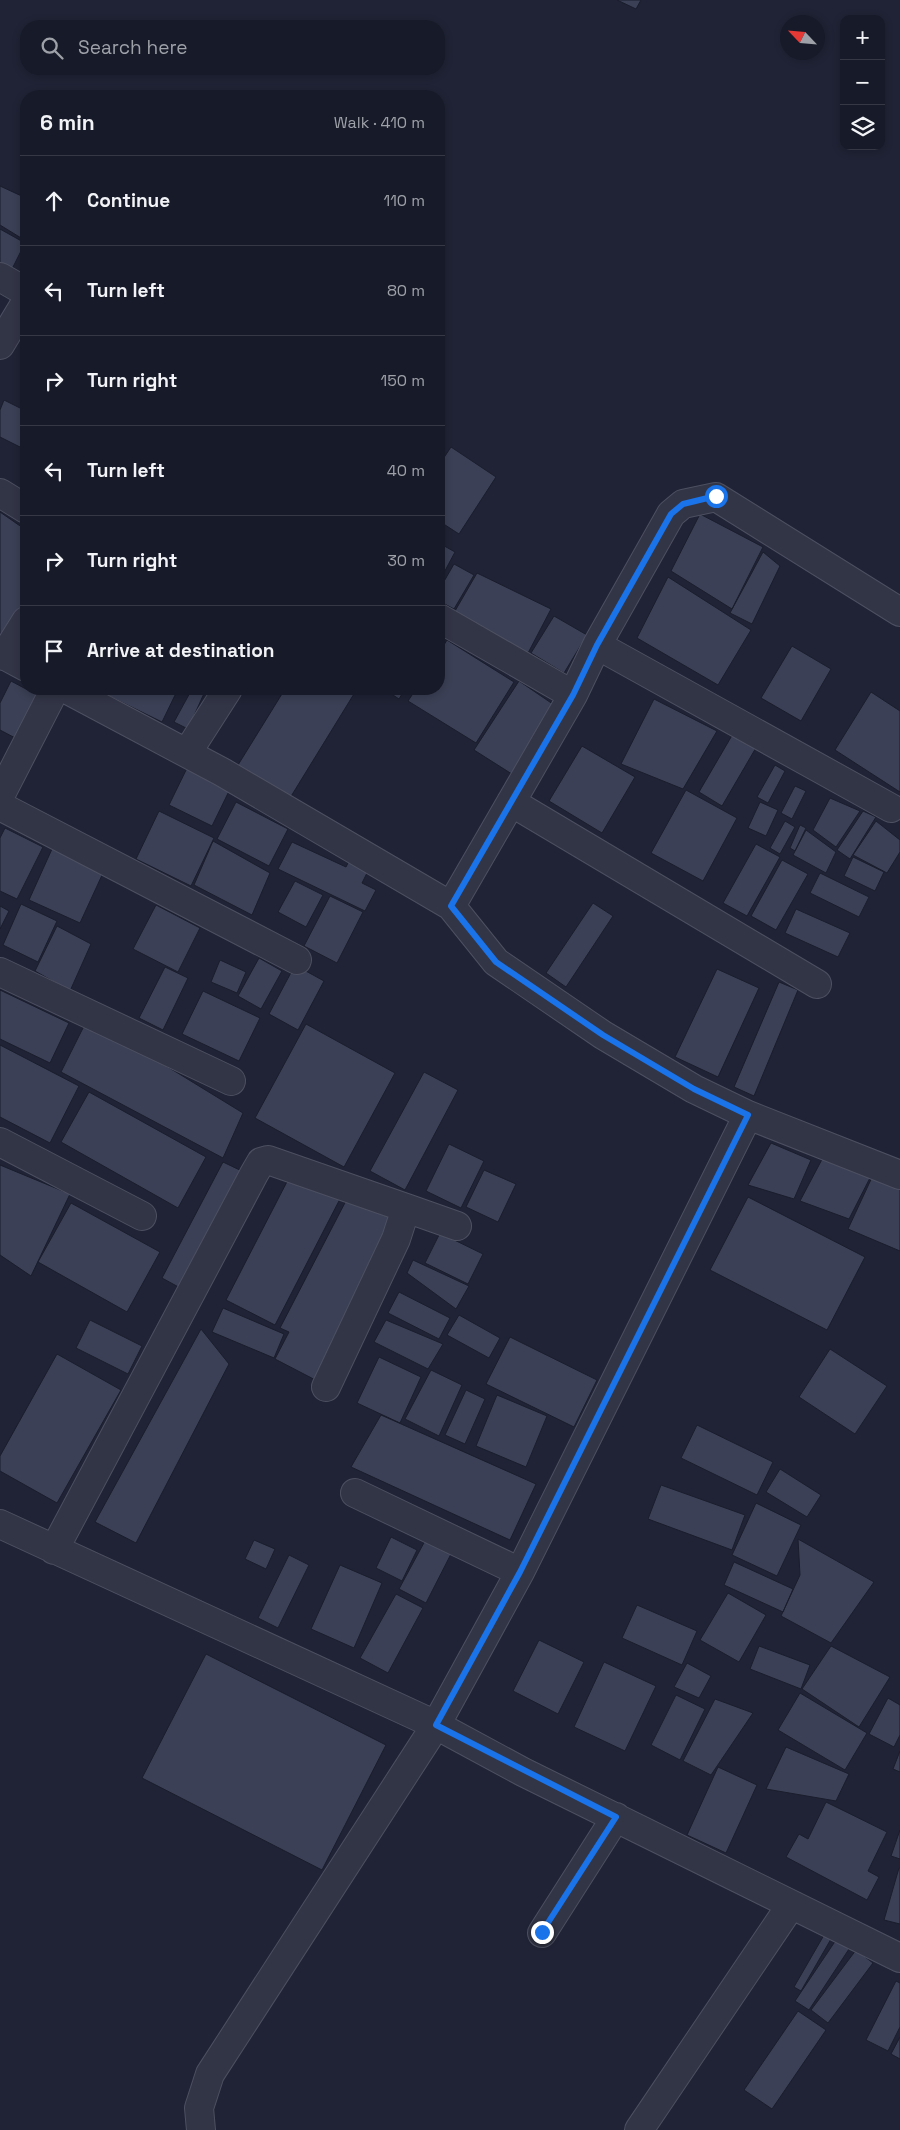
<!DOCTYPE html>
<meta charset="utf-8">
<style>
body{margin:0;font-family:"Space Grotesk",sans-serif;background:#242734;color:#f1f3f6}
.controls{position:absolute;right:15px;top:15px;display:grid;overflow:hidden;border-radius:10px;box-shadow:0 2px 8px #0003}
.controls button{width:45px;height:45px;display:grid;place-items:center;padding:0;border:0;border-bottom:1px solid #363845;background:#171a28;color:#f1f3f6;font:25px sans-serif}
.compass{position:absolute;left:780px;top:15px;width:45px;height:45px;border-radius:50%;background:#171a28;box-shadow:0 2px 8px #0003;rotate:296deg}
.stop{position:absolute;width:15px;height:15px;margin:-11px;border:4px solid #1a73e8;border-radius:50%;background:#fff}
.stop.end{background:#1a73e8;border-color:#fff;box-shadow:0 1px 5px #0008}
.list{margin:0;padding:0;list-style:none}
h2{display:flex;justify-content:space-between;align-items:center;height:65px;margin:0;padding:0 20px;font-size:21px}
h2 small{font-size:16px;font-weight:400;color:#9ea1a8}
.list li{display:grid;grid-template-columns:32px 1fr auto;gap:15px;align-items:center;box-sizing:border-box;height:90px;padding:0 20px;border-top:1px solid #363845}
.list b{display:block;font-size:19px;white-space:nowrap}
.list em{font-size:16px;font-style:normal;color:#9ea1a8}
.icon{flex:none;width:28px;height:28px;fill:none;stroke:currentColor;stroke-width:2;stroke-linecap:round;stroke-linejoin:round}
.map{position:relative;flex:none;width:900px;height:2130px;overflow:hidden}
.search{position:absolute;background:#171a28;box-shadow:0 2px 8px #0003;left:20px;top:20px;width:425px;height:55px;display:flex;align-items:center;gap:12px;box-sizing:border-box;padding:0 18px;border-radius:20px;color:#9ea1a8;font-size:19px}
.panel{position:absolute;background:#171a28;box-shadow:0 2px 8px #0003;left:20px;top:90px;width:425px;height:605px;border-radius:20px}
.map>svg:first-child{display:block}
.building{fill:#3b4056;stroke:#1a1d2c}
.lines{fill:none;stroke-linecap:round;stroke-linejoin:round}
.minor-casing{stroke:#4d5061;stroke-width:30}
.minor{stroke:#323546;stroke-width:28}
.route{stroke:#1a73e8;stroke-width:6}
</style>
<div class="map">
<svg width="900" height="2130" viewBox="0 0 900 2130">
<rect width="100%" height="100%" fill="#1f2335"/>
<path class="building" d="M617,0H641L636,9Z
M0,186L26,198V241L0,225Z
M0,229L25,243L10,273L0,268Z
M4,400L26,411V450L0,437V410Z
M451,447L496,477L459,534L439,521V465Z
M0,512L26,530V606L4,640L0,637Z
M700,514L763,547L732,609L671,571Z
M439,543L455,552L439,582Z
M763,552L780,566L752,624L730,613Z
M454,564L474,575L454,609L439,601V590Z
M477,573L551,609L527,655L455,611Z
M668,577L751,630L718,685L637,638Z
M554,616L587,635L564,673L531,653Z
M447,640L514,682L476,743L408,701L416,689H439V653Z
M792,646L831,669L801,721L761,698Z
M11,681L41,697L19,740L0,730V703Z
M519,681L563,711L515,776L474,750Z
M95,689H178L162,722Z
M192,689H206L188,729L174,722Z
M285,689H357L290,798L238,765Z
M384,689H405L399,699Z
M871,692L900,711V792L835,750Z
M654,699L717,731L683,789L621,764Z
M734,732L757,746L722,806L699,792Z
M582,746L635,777L602,833L549,801Z
M189,764L232,785L212,826L169,805Z
M775,765L785,771L768,803L757,797Z
M795,786L806,791L792,819L781,813Z
M686,790L737,818L703,881L651,853Z
M830,798L860,811L836,847L813,830Z
M236,802L288,829L269,866L217,839Z
M760,802L778,810L766,836L748,828Z
M159,811L214,838L191,886L136,859Z
M863,811L876,817L850,859L837,850Z
M785,821L795,827L780,854L770,848Z
M876,821L900,840V852L887,873L853,855Z
M800,825L806,828L795,851L790,848Z
M5,828L43,847L17,899L0,891V838Z
M806,830L836,852L826,873L793,855Z
M213,841L270,873L252,915L194,885Z
M292,842L346,867L351,857L370,867L362,883L376,890L365,911L278,869Z
M756,844L780,857L747,916L723,903Z
M52,849L103,873L80,923L29,900Z
M853,857L884,872L875,891L844,876Z
M782,860L808,874L776,930L751,916Z
M820,873L869,897L859,917L810,893Z
M295,881L323,895L306,927L278,912Z
M330,896L363,912L337,963L304,946Z
M593,903L613,916L566,987L546,973Z
M21,904L57,921L38,962L3,945Z
M156,905L200,928L178,972L133,949Z
M0,906L9,911L0,929Z
M796,909L850,933L838,957L785,933Z
M57,926L91,944L70,991L35,971Z
M259,958L282,971L261,1009L238,996Z
M220,960L246,972L237,993L211,982Z
M295,965L324,981L298,1030L269,1014Z
M165,967L188,978L163,1030L139,1018Z
M717,969L759,988L718,1077L675,1057Z
M779,982L798,990L754,1096L734,1087Z
M0,990L69,1023L50,1063L0,1039Z
M203,991L260,1018L239,1061L182,1034Z
M88,1018L243,1113L223,1158L61,1072Z
M306,1024L395,1073L344,1167L255,1118Z
M0,1045L79,1086L50,1143L0,1117Z
M424,1072L458,1090L405,1190L370,1171Z
M89,1092L206,1157L178,1208L61,1142Z
M771,1143L811,1160L794,1199L748,1185Z
M449,1144L484,1161L461,1208L426,1191Z
M828,1148L873,1172L849,1219L800,1201Z
M223,1162L246,1173L184,1290L162,1278Z
M0,1165L70,1194L31,1276L0,1255Z
M484,1170L516,1184L498,1222L466,1207Z
M292,1172L341,1197L275,1325L226,1300Z
M874,1173L900,1186V1251L848,1229Z
M349,1195L397,1221L325,1385L275,1359L289,1332L280,1328Z
M748,1197L865,1257L827,1330L710,1270Z
M71,1203L160,1252L127,1312L38,1262Z
M440,1233L483,1254L468,1284L425,1263Z
M413,1260L469,1286L456,1309L407,1273Z
M399,1292L450,1318L439,1339L388,1313Z
M223,1308L284,1334L274,1358L212,1332Z
M459,1315L500,1338L489,1358L447,1335Z
M90,1320L142,1346L128,1374L76,1348Z
M386,1320L443,1344L428,1369L374,1342Z
M201,1329L229,1364L136,1543L95,1522Z
M510,1337L597,1380L574,1427L486,1384Z
M830,1349L887,1386L855,1434L799,1397Z
M57,1354L121,1390L57,1503L0,1471V1456Z
M379,1357L421,1377L400,1423L357,1403Z
M431,1370L462,1385L439,1436L405,1419Z
M466,1390L485,1399L465,1444L445,1435Z
M497,1395L547,1416L526,1467L476,1446Z
M381,1415L536,1484L510,1540L351,1467Z
M697,1425L773,1462L757,1495L681,1458Z
M780,1469L821,1495L807,1517L766,1492Z
M661,1485L745,1515L732,1550L648,1519Z
M756,1503L801,1525L777,1576L732,1555Z
M391,1537L417,1550L402,1581L376,1568Z
M426,1539L452,1552L426,1603L399,1589Z
M798,1539L874,1582L831,1643L781,1616L800,1575Z
M254,1540L275,1549L266,1569L245,1559Z
M289,1555L309,1565L278,1628L258,1618Z
M734,1562L793,1589L783,1612L724,1585Z
M340,1565L382,1583L354,1648L311,1629Z
M728,1593L766,1615L739,1662L700,1640Z
M396,1594L423,1608L388,1673L360,1658Z
M637,1605L697,1631L682,1665L622,1638Z
M539,1640L584,1662L558,1714L513,1691Z
M759,1646L810,1665L801,1689L750,1669Z
M831,1646L890,1677L859,1727L802,1689Z
M206,1654L386,1745L322,1870L142,1778Z
M604,1662L656,1686L625,1751L574,1727Z
M687,1663L711,1676L699,1698L674,1687Z
M800,1693L867,1733L845,1770L778,1730Z
M676,1695L705,1709L680,1760L651,1745Z
M888,1698L900,1705V1735L894,1747L869,1734Z
M715,1699L753,1713L711,1775L683,1761Z
M786,1747L849,1774L836,1801L766,1789Z
M900,1751V1772L893,1769Z
M718,1767L757,1785L726,1853L687,1835Z
M826,1802L887,1832L868,1871L879,1877L867,1900L786,1857L799,1834L808,1839Z
M900,1830V1859L891,1856Z
M899,1868H900V1924L884,1920Z
M824,1935L831,1939L801,1991L794,1987Z
M836,1940L849,1949L809,2010L795,2001Z
M856,1950L873,1963L828,2023L811,2010Z
M896,1981L900,1983V2027L888,2051L866,2040Z
M798,2011L826,2030L772,2109L744,2090Z
M900,2037V2059L891,2054Z"/>
<g class="lines">
<defs>
<path id="minor" d="M0,277L26,292
M0,345L26,302
M0,493L26,509
M439,618L573,695
M597,645L891,808
M0,653L26,667
M4,656L26,621
M66,689L222,772L451,906L496,962L603,1035L694,1089L748,1115
M187,753L228,689
M0,796L55,689
M511,802L817,984
M0,806L297,960
M451,906L573,695L597,645L671,514L683,504L716,497L900,612
M0,972L231,1081
M0,1142L142,1216
M406,1208L457,1226
M355,1493L520,1572
M0,1524L436,1725L523,1772L900,1958
M54,1550L254,1174L261,1162L268,1160L406,1208L396,1239L326,1387
M542,1933L616,1817
M201,2130L199,2108L210,2074L436,1725L520,1572L748,1115L900,1175
M639,2130L791,1905"/>
</defs>
<use href="#minor" class="minor-casing"/>
<use href="#minor" class="minor"/>
</g>
<g class="lines">
<path class="route" d="M542,1932L616,1817L436,1725L520,1572L748,1115L694,1089L603,1035L496,962L451,906L573,695L597,645L671,514L683,504L716,496"/>
</g>
</svg>
<div class="controls">
<button>+</button>
<button>−</button>
<button><svg class="icon" aria-label="layers" viewBox="0 0 24 24"><path d="M12 4l9 5-9 5-9-5zM3 14l9 5 9-5"/></svg></button>
</div>
<svg class="compass" viewBox="-18 -18 36 36"><path d="M0-13l5 13h-10z" fill="#e53935"/><path d="M0 13l5-13h-10z" fill="#9ea1a8"/></svg>
<div class="stop" style="left:716px;top:496px"></div>
<div class="stop end" style="left:542px;top:1932px"></div>
<div class="search"><svg class="icon" aria-label="search" viewBox="0 0 24 24"><circle cx="10" cy="10" r="6"/><path d="M15 15l6 6"/></svg>Search here</div>
<section class="panel">
<h2>6 min<small>Walk · 410 m</small></h2>
<ul class="list">
<li><svg class="icon" aria-label="ahead" viewBox="0 0 24 24"><path d="M12 20V5M6 11l6-6 6 6"/></svg><div><b>Continue</b></div><em>110 m</em></li>
<li><svg class="icon" aria-label="left" viewBox="0 0 24 24"><path d="M17 20v-9H6M10 6l-5 5 5 5"/></svg><div><b>Turn left</b></div><em>80 m</em></li>
<li><svg class="icon" aria-label="right" viewBox="0 0 24 24"><path d="M7 20v-9h11M14 6l5 5-5 5"/></svg><div><b>Turn right</b></div><em>150 m</em></li>
<li><svg class="icon" aria-label="left" viewBox="0 0 24 24"><path d="M17 20v-9H6M10 6l-5 5 5 5"/></svg><div><b>Turn left</b></div><em>40 m</em></li>
<li><svg class="icon" aria-label="right" viewBox="0 0 24 24"><path d="M7 20v-9h11M14 6l5 5-5 5"/></svg><div><b>Turn right</b></div><em>30 m</em></li>
<li><svg class="icon" aria-label="arrive" viewBox="0 0 24 24"><path d="M6 21V4h12l-3 4 3 4H6"/></svg><div><b>Arrive at destination</b></div></li>
</ul>
</section>
</div>
